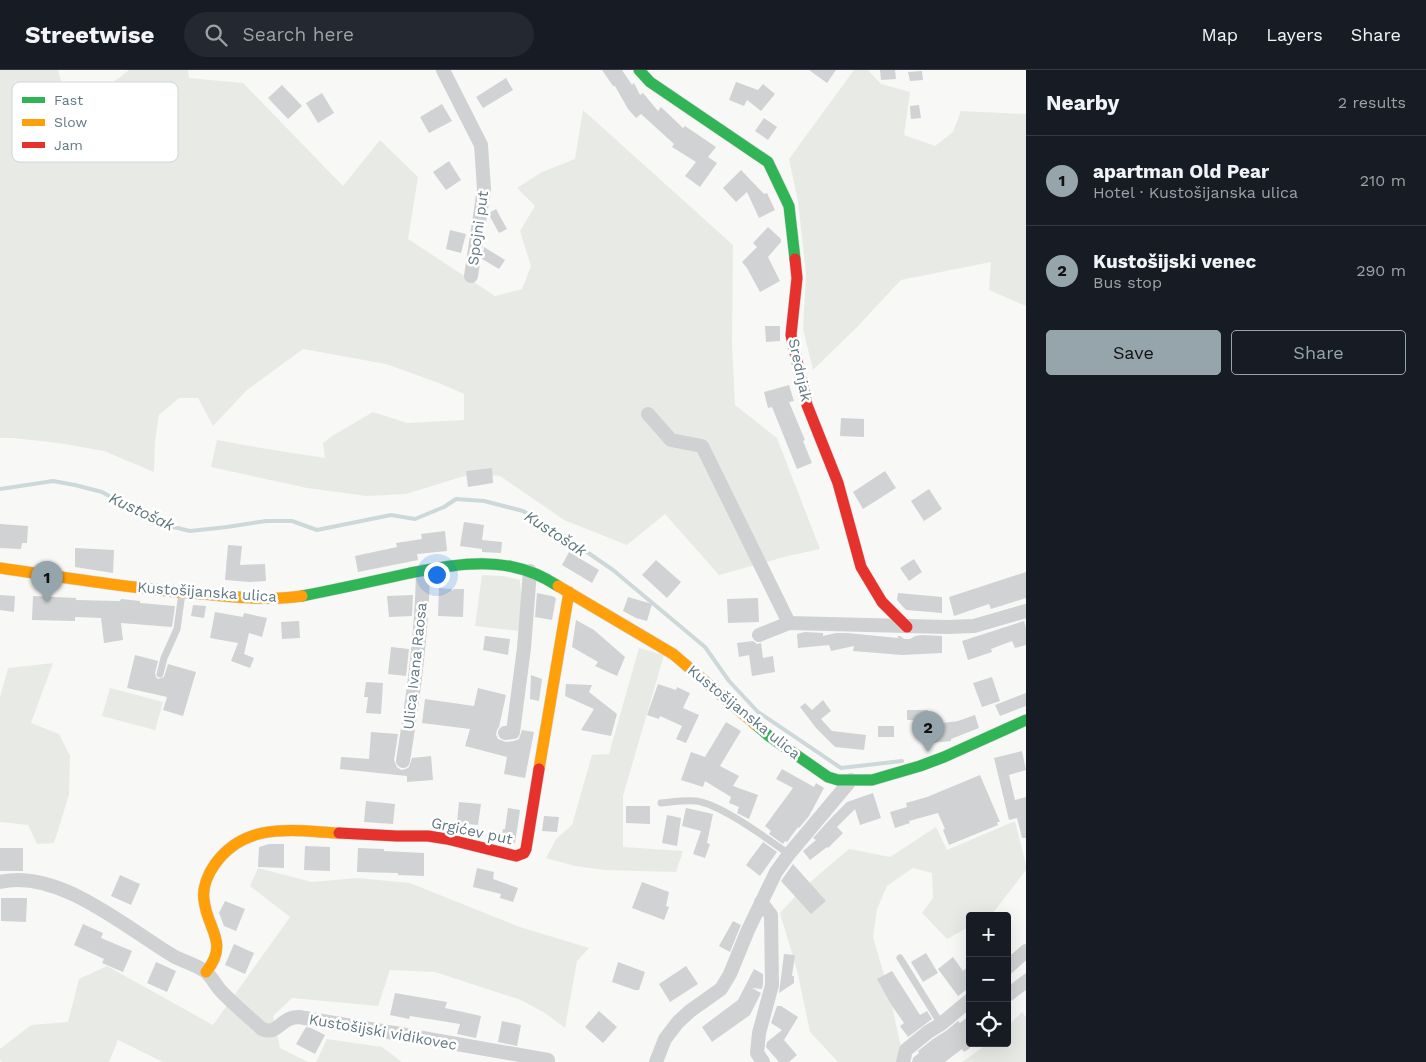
<!DOCTYPE html>
<meta charset="utf-8">
<style>
body{margin:0;font-family:"Work Sans",sans-serif;background:#242831;color:#f1f3f6}
.controls{position:absolute;right:15px;bottom:15px;display:grid;overflow:hidden;border-radius:5px;box-shadow:0 5px 20px #0002}
.controls button{width:45px;height:45px;display:grid;place-items:center;padding:0;border:0;border-bottom:1px solid #363941;background:#171b24;color:#f1f3f6;font:25px sans-serif}
.you{position:absolute;left:436px;top:504px;width:18px;height:18px;margin:-12px;border:4px solid #fff;border-radius:50%;background:#1a73e8;box-shadow:0 0 0 8px #1a73e833}
.badge{display:grid;place-items:center;width:32px;height:32px;border-radius:50%;background:#96a5ac;color:#111;font-size:16px;font-weight:700}
.pin{position:absolute;translate:-50% -41px;filter:drop-shadow(0 1px 2px #0008)}
.pin::after{content:'';position:absolute;top:26px;width:18px;height:15px;background:inherit;clip-path:polygon(0 0,100% 0,50% 100%)}
.list{margin:0;padding:0;list-style:none}
h2{display:flex;justify-content:space-between;align-items:center;height:65px;margin:0;padding:0 20px;font-size:21px}
h2 small{font-size:16px;font-weight:400;color:#9ea1a6}
.list li{display:grid;grid-template-columns:32px 1fr auto;gap:15px;align-items:center;box-sizing:border-box;height:90px;padding:0 20px;border-top:1px solid #363941}
.list b{display:block;font-size:19px;white-space:nowrap}
.list p{margin:0;font-size:16px;white-space:nowrap;color:#9ea1a6}
.list em{font-size:16px;font-style:normal;color:#9ea1a6}
.actions{display:flex;gap:10px;padding:15px 20px}
.actions a{flex:1;padding:11px 0;border:1px solid #96a5ac;border-radius:5px;text-align:center;font-size:18px;color:#96a5ac}
.actions .main{background:#96a5ac;color:#111}
.icon{flex:none;width:28px;height:28px;fill:none;stroke:currentColor;stroke-width:2;stroke-linecap:round;stroke-linejoin:round}
.map{position:relative;flex:none;width:1026px;height:992px;overflow:hidden}
header{display:flex;align-items:center;gap:30px;box-sizing:border-box;height:70px;padding:0 25px;background:#171b24;border-bottom:1px solid #363941}
header strong{font-size:24px}
nav{display:flex;gap:28px;margin-inline-start:auto;font-size:18px}
.search{width:350px;height:45px;background:#242831;display:flex;align-items:center;gap:12px;box-sizing:border-box;padding:0 18px;border-radius:28px;color:#9ea1a6;font-size:19px}
main{display:flex}
aside{flex:1;background:#171b24}
.map>svg:first-child{display:block}
.green{fill:#e8ebe5}
.lines{fill:none;stroke-linecap:round;stroke-linejoin:round}
.stream{stroke:#cdd8d9;stroke-width:4}
.building{fill:#d0d2d3}
.fast-casing{stroke:#d4d5d5;stroke-width:12}
.slow-casing{stroke:#d4d5d5;stroke-width:12}
.jam-casing{stroke:#d4d5d5;stroke-width:12}
.lane{stroke:#d0d1d2;stroke-width:7}
.street{stroke:#d0d1d2;stroke-width:14}
.fast{stroke:#30b455;stroke-width:11}
.slow{stroke:#ff9f0a;stroke-width:11}
.jam{stroke:#e5322d;stroke-width:11}
.labels{text-anchor:middle;stroke-width:5;stroke-linejoin:round;paint-order:stroke}
.street-label{font-size:15px;fill:#627983;stroke:#fff}
.water-label{font-size:16px;font-style:italic;fill:#5d787d;stroke:#fff}
.key{fill:#fff;stroke:#d0d7da;stroke-width:1}
.key-label{font-size:14px;fill:#627983}
</style>
<header>
<strong>Streetwise</strong>
<div class="search"><svg class="icon" aria-label="search" viewBox="0 0 24 24"><circle cx="10" cy="10" r="6"/><path d="M15 15l6 6"/></svg>Search here</div>
<nav><a>Map</a><a>Layers</a><a>Share</a></nav>
</header>
<main>
<div class="map">
<svg width="1026" height="992" viewBox="0 0 1026 992">
<rect width="100%" height="100%" fill="#f8f8f7"/>
<path class="green" d="M0,0H58L69,41L119,8L129,0H188L189,8L243,13L343,116L380,70L418,107L408,169L495,226L522,219L531,196L520,161L535,136L517,118L542,102L575,89L583,40L733,175L732,273L735,335L777,368L820,479L788,486L719,505L665,444L627,475L564,450L500,406L471,404L406,424L367,426L307,418L211,397L217,370L261,378L325,388L323,373L332,366L373,342L407,353L464,350V324L439,313L386,294L303,279L247,320L213,356L198,328H179L159,345L155,371L154,402L104,381L59,373L13,368H0Z
M854,0H868L881,14L910,22L904,65L935,76L953,62L961,41L1026,44V236L989,220L991,192L901,210L858,256L813,300L803,259L806,204L798,131L789,89Z
M482,505L503,506L520,510L522,535L518,561L475,556Z
M639,578L664,585L623,726V777L683,781L676,802L605,800L575,796L546,788L556,769L572,755L592,685L609,684Z
M53,593L31,653L59,664L70,686L69,725L54,773L37,774L28,755L1,752L0,753V627L8,598Z
M110,618L163,632L155,660L102,646Z
M1015,751L1026,795V800L993,843L988,846H970V856L947,869L922,843L933,828L932,803L913,798L887,816L877,839L873,867L888,918L901,977L911,992H838L810,962L797,900L780,843L802,819L849,779L890,787L936,757L947,780Z
M258,798L312,812L357,808L410,813L520,857L589,878L577,891L565,958L545,943L521,930L435,902L390,900L378,936L292,928L273,946L280,978L308,992H163L118,970L109,992H2L0,990V979L31,955L68,952L79,909L107,896L213,955L290,847L250,816Z
M1022,942L1026,947V992H962L989,973H1007V957Z
M327,969L382,977L402,992H316Z"/>
<g class="lines">
<path class="stream" d="M0,419L53,411L75,415L102,422L138,442L169,456L190,461L227,457L266,451H292L317,460L391,445L415,449L444,437L456,429L484,431L523,441L555,460L613,500L705,577L729,611L758,642L841,698L902,691"/>
</g>
<path class="building" d="M602,0H622L632,15L634,13L640,25L643,23L658,41L661,37L683,58L685,56L716,77L708,87L717,93L700,117L685,106L696,92L672,77L674,74L641,44L636,48L628,39L615,16H613Z
M809,0H836L827,13Z
M880,0H895L896,9L881,10Z
M922,1L923,10L910,11L908,2Z
M506,8L513,20L483,38L476,27Z
M736,12L758,20L763,14L775,24L761,41L747,30L744,36L729,30Z
M282,15L302,36L288,49L268,28Z
M322,23L334,43L318,53L306,33Z
M442,34L452,51L429,63L420,47Z
M919,35L921,48L911,49L910,36Z
M764,48L777,57L768,70L755,61Z
M449,91L461,110L446,120L433,102Z
M741,100L764,124L767,123L775,140L759,148L747,122L736,132L723,118Z
M496,139L507,159L499,163L489,145V143Z
M768,157L781,169V172L768,187L780,211L760,222L747,198L742,192L757,177L753,173Z
M450,160L466,164L461,183L446,179Z
M484,177L505,190L499,199L482,189Z
M765,256H780V271L766,272Z
M789,315L794,331L789,332L805,370L803,371L812,393L797,399L772,337L768,338L764,322Z
M841,348L864,349V367L840,366Z
M492,398L493,413L468,417L466,401Z
M885,401L896,418L863,439L853,422Z
M929,419L942,439L924,451L911,431Z
M464,452L484,455L482,470L502,472L501,483L482,482V479L460,476Z
M0,454L28,456L27,473H22L21,479L0,478Z
M445,461L447,481L417,484L418,490L358,502L355,486L397,477L396,473L422,469L421,464Z
M228,475L242,476L240,495L265,494L266,511L249,512L225,510Z
M75,478L114,480L113,503L75,497Z
M569,482L599,500L592,513L562,495Z
M914,489L922,502L909,511L900,498Z
M656,490L681,512L667,528L642,505Z
M1026,502V528L991,539L989,534L954,546L949,527Z
M439,518L452,519V521L454,519H464L463,547L438,546Z
M537,523L552,526L556,528L552,550L535,547Z
M898,523L942,527V543L906,540L897,530Z
M0,525L15,526L14,542L0,540Z
M413,525L412,546L389,547L387,526Z
M33,526L76,528V530L120,531L121,529L140,531V533L175,536L172,557L121,553L123,570L104,573L101,548L75,547V551L32,550Z
M628,527L652,534L647,551L636,548L623,541Z
M758,528L759,552L728,553L727,529Z
M193,535L206,536L204,548L191,546Z
M215,542L243,547L244,543L267,548L262,567L249,563L244,584L254,588L250,598L231,591L238,573L210,568Z
M576,550L594,560L625,587L617,606L595,596L598,592L572,577Z
M299,551L300,568L282,569L281,552Z
M1024,551L1026,558V575L1015,578L1012,571L991,579L992,582L968,590L962,571Z
M805,562L823,563V566L836,563H847L898,568V566H900L904,569H910L915,566L922,565L942,566V583L902,585L853,581L854,576L831,581L829,575L798,578L797,564Z
M485,566L510,569L508,585L483,580Z
M753,571L757,574L761,573L763,588L773,586L775,602L752,606L749,585L739,587L737,573Z
M391,577L409,579L406,606L388,604Z
M135,585L158,591L155,603L156,607L158,609L164,607L168,594L196,602L183,646L163,640L167,627L127,618Z
M531,605L542,609L539,631L530,629Z
M992,607L1000,631L982,637L973,613Z
M366,612L383,613L381,644L366,643L368,627H364Z
M566,614L592,615L589,622L617,644L611,666L581,660L594,639L565,626Z
M658,614L676,620L677,617L690,623L683,638L699,645L686,673L676,669L682,656L660,646L659,649L647,645Z
M478,618L506,625L499,657L497,660L496,665L498,669L506,672L514,671L519,669L522,660L534,662L525,708L504,704L507,687L465,676L470,659L422,653L425,629L474,636Z
M1026,623V636L1000,646L995,635Z
M823,630L831,641L821,649L832,661L866,665L864,680L835,677L816,658L800,637L805,633L812,640Z
M907,640H928V650H907Z
M975,645L979,658L951,669V671L931,673L928,655L958,651Z
M726,652L741,661L720,696L739,706L733,716L758,725L749,749L737,743L739,737L729,733L731,727L705,711L703,717L681,710L691,682L705,687Z
M878,656H894V667H878Z
M371,662L398,664L394,690L397,697L401,700L406,699L409,697L412,688L431,686L433,710L407,712V706L340,699L341,687L369,689Z
M1022,681L1026,700L1009,705L1015,730L1026,727V768H1022L1017,748L1009,750L994,688Z
M782,699L814,717L816,713L824,718L809,746L799,758L798,757L787,772L785,771L783,774L769,764L771,761L765,756L793,718L776,709Z
M980,705L1000,752H997L998,755L949,775L943,760L945,759L938,743L909,751L910,753L895,758L890,742L907,737L906,733L927,727Z
M873,723L881,748L860,755L855,739L837,757L843,763L828,778L827,777L810,790L803,781L816,770L813,768L832,747L847,732Z
M366,731L395,734L393,754L364,752Z
M459,732L481,734L478,755L457,753Z
M626,736H650V754L626,753Z
M508,738L520,740L515,773L501,770L503,759H505Z
M686,738L713,744L707,773L710,774L705,788L693,784L701,761L682,756Z
M667,745L681,748L677,776L662,773Z
M544,746L559,747L557,762L542,761Z
M763,772L777,782L760,806L746,795Z
M269,774H284V798L258,797L259,777Z
M305,776L330,777V801L304,800Z
M0,778H23V801H0Z
M358,778L384,779V781L424,783V806L398,805V803L357,802Z
M793,794L826,831L811,844L781,811Z
M477,798L494,802L493,809L518,818L513,832L500,828L501,824L473,817Z
M120,805L140,814L131,835L111,826Z
M642,812L669,822L666,836L669,837L664,850L632,838Z
M1,828H27L26,852L1,851Z
M225,831L245,839L236,861L224,856L219,843Z
M733,851L741,855L730,882L719,876Z
M83,854L103,863L101,868L132,881L123,902L102,893L104,889L74,875Z
M234,874L254,883L245,904L225,895Z
M926,883L938,903L923,912L911,892Z
M784,884L795,885L792,906H794V913L779,923Z
M953,887L963,901L970,895V917L958,926L938,899Z
M156,892L176,901L167,922L147,913Z
M618,892L645,902L639,920H635L612,912Z
M686,896L698,914L670,932L659,914Z
M754,899L763,904V914L762,919L752,918L761,923L750,945L712,972L702,957L738,930Z
M892,901L920,945L927,941L932,949L908,967L900,956L904,953L892,936L877,909Z
M1026,903V920L1007,934V917Z
M395,923L447,932L445,938L481,946L476,968L457,964L460,954L410,946L409,949L390,945Z
M777,936H781L798,947L784,970L797,985L789,992H779L766,977L767,972L782,960L771,953Z
M599,941L617,957L603,973L585,957Z
M970,945V978L964,982L962,979L945,992H912L913,988L919,983L918,981L933,969L946,961L958,951L960,953Z
M502,951L521,955L517,976L498,972Z
M306,957L311,958L325,965L315,984L296,974Z"/>
<g class="lines">
<defs>
<path id="fast" d="M639,0L650,12L768,92L789,136L795,189
M302,526C338,519 374,511 410,503C444,497 479,489 513,497C529,500 544,507 558,516
M755,654L769,666L828,707L838,710H872L920,696L944,687L1026,650"/>
<path id="slow" d="M0,498C68,508 135,519 203,524C236,527 269,531 302,526
M558,516L673,584L755,654
M539,699L569,522
M206,902C230,872 207,860 204,830C202,818 208,804 215,794C246,751 293,761 339,763"/>
<path id="jam" d="M795,189L797,208L791,265L807,335L838,413L861,497L882,532L907,557
M339,763L397,766H428L447,769L516,786L524,783L526,779L539,699"/>
</defs>
<use href="#fast" class="fast-casing"/>
<use href="#slow" class="slow-casing"/>
<use href="#jam" class="jam-casing"/>
<path class="lane" d="M160,604L164,588L177,559L182,523
M661,733C672,732 685,730 696,731C721,734 767,769 789,784
M900,888L941,954"/>
<path class="street" d="M443,0L481,75L484,119L471,206
M648,344L671,370L702,376L789,553
M759,565L789,553L947,557L974,556L1026,541
M505,663L513,662L524,578L530,501
M403,691C413,628 422,564 423,501
M0,812C59,798 127,859 175,887C183,891 199,896 206,902C211,906 215,914 220,920C233,934 248,946 262,959C278,966 280,947 299,947L400,964L548,990
M761,832L771,845L772,915L759,963L757,983L763,992
M1007,898L1026,881
M656,992L665,969L678,952L690,941L721,919L730,904L748,860L776,802L789,784L851,710
M903,992L906,980L928,962L941,954L970,930"/>
<use href="#fast" class="fast"/>
<use href="#slow" class="slow"/>
<use href="#jam" class="jam"/>
</g>
<g class="labels">
<g class="street-label">
<text transform="translate(478 158) rotate(-82)" y="5">Spojni put</text>
<text transform="translate(800 300) rotate(78)" y="5">Srednjak</text>
<text transform="translate(207 522) rotate(4)" y="5">Kustošijanska ulica</text>
<text transform="translate(415 596) rotate(-84)" y="5">Ulica Ivana Raosa</text>
<text transform="translate(744 642) rotate(39)" y="5">Kustošijanska ulica</text>
<text transform="translate(472 761) rotate(12)" y="5">Grgićev put</text>
<text transform="translate(383 962) rotate(10)" y="5">Kustošijski vidikovec</text>
</g>
<g class="water-label">
<text transform="translate(142 441) rotate(25)" y="6">Kustošak</text>
<text transform="translate(556 463) rotate(33)" y="6">Kustošak</text>
</g>
</g>
<rect x="12" y="12" width="166" height="80" rx="8" class="key"/>
<rect x="22" y="27" width="23" height="6" fill="#30b455"/>
<rect x="22" y="49" width="23" height="7" fill="#ff9f0a"/>
<rect x="22" y="72" width="23" height="6" fill="#e5322d"/>
<g class="key-label">
<text x="54" y="35">Fast</text>
<text x="54" y="57">Slow</text>
<text x="54" y="80">Jam</text>
</g>
</svg>
<div class="controls">
<button>+</button>
<button>−</button>
<button><svg class="icon" aria-label="locate" viewBox="0 0 24 24"><circle cx="12" cy="12" r="6"/><path d="M12 2v4M12 18v4M2 12h4M18 12h4"/></svg></button>
</div>
<div class="you"></div>
<div class="pin badge" style="left:47px;top:532px">1</div>
<div class="pin badge" style="left:928px;top:682px">2</div>
</div>
<aside>
<h2>Nearby<small>2 results</small></h2>
<ul class="list">
<li><span class="badge">1</span><div><b>apartman Old Pear</b><p>Hotel · Kustošijanska ulica</p></div><em>210 m</em></li>
<li><span class="badge">2</span><div><b>Kustošijski venec</b><p>Bus stop</p></div><em>290 m</em></li>
</ul>
<div class="actions"><a class="main">Save</a><a>Share</a></div>
</aside>
</main>
